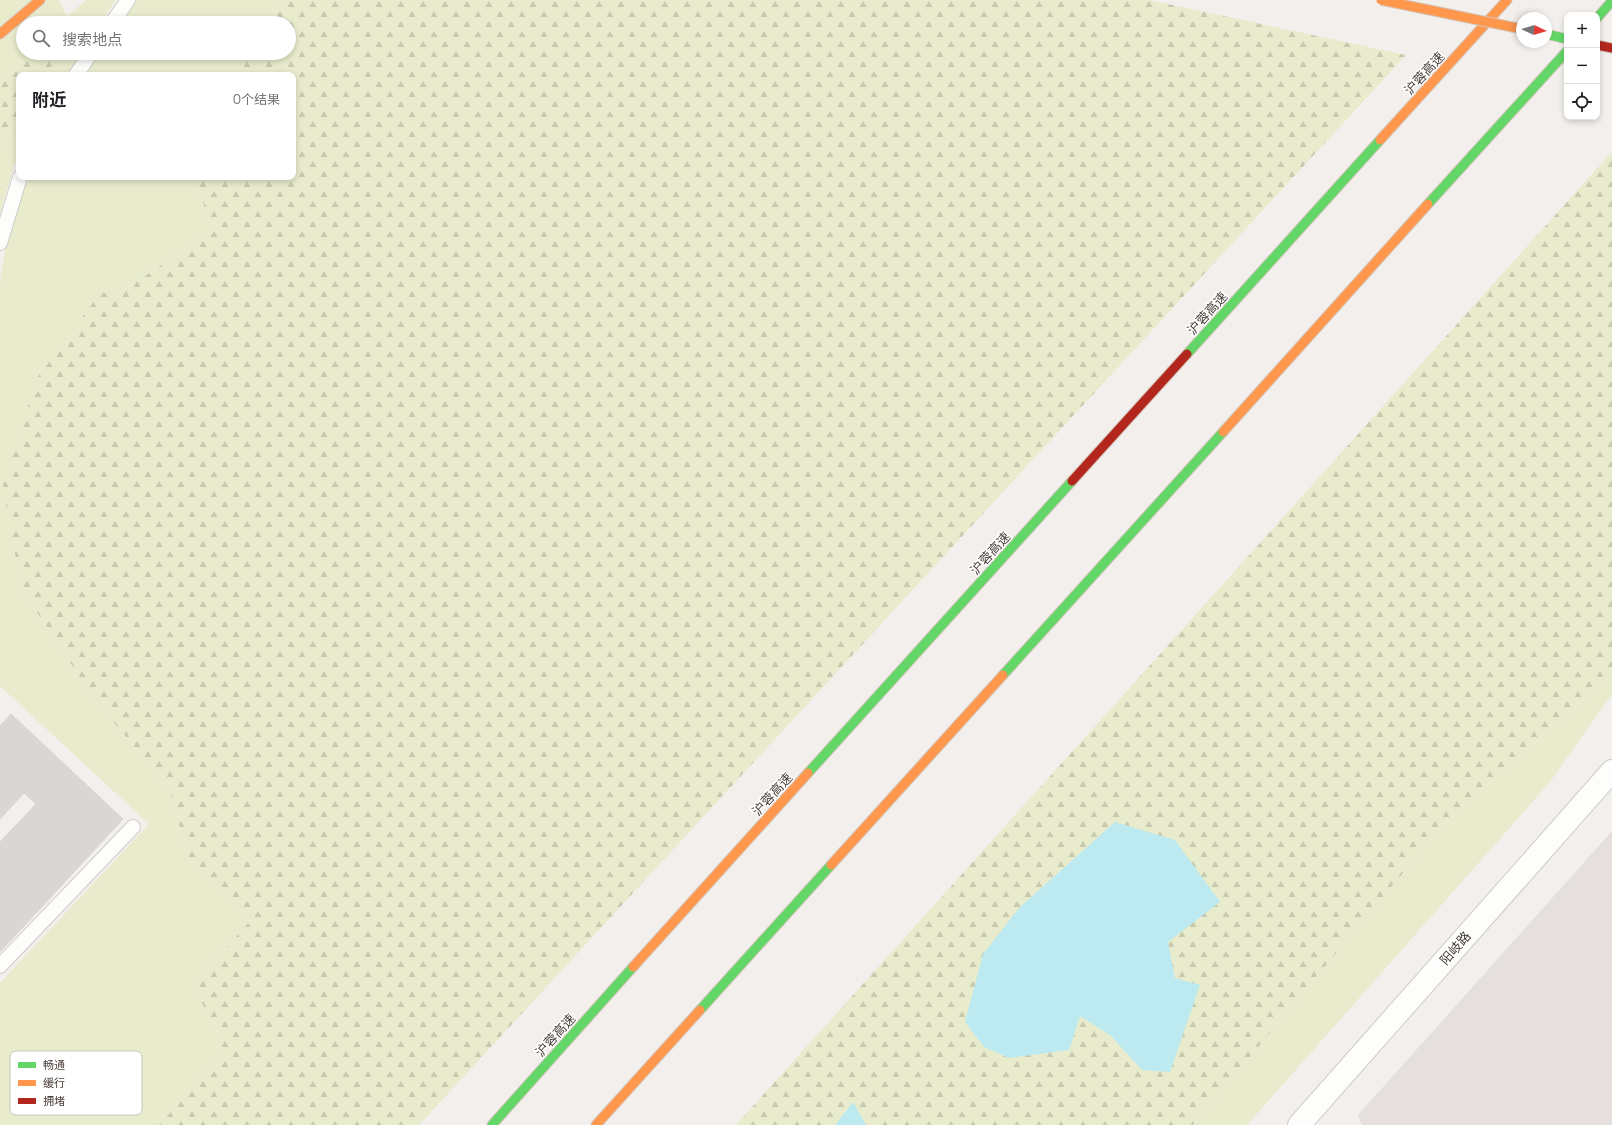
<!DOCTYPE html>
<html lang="zh">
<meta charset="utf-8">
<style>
body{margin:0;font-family:"Space Grotesk","Noto Sans SC",sans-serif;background:#f6f6f6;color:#202124}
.controls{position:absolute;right:12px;top:12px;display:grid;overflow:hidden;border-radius:8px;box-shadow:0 2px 6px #0003}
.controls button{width:36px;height:36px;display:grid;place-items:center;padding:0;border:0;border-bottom:1px solid #e0e0e0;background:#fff;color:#202124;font:20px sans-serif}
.compass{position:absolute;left:1516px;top:12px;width:36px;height:36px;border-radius:50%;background:#fff;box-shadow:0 2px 6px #0003;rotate:94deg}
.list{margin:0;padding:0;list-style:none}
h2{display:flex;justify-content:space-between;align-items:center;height:52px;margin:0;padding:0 16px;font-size:17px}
h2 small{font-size:13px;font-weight:400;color:#757577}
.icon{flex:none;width:22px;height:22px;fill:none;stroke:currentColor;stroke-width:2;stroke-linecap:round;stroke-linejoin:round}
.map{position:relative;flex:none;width:1612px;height:1125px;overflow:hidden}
.search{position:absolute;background:#fff;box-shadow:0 2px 6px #0003;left:16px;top:16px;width:280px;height:44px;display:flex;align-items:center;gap:10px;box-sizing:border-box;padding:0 14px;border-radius:22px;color:#757577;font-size:15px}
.panel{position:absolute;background:#fff;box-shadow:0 2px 6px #0003;left:16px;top:72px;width:280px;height:108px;border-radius:8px}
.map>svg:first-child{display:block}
.industrial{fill:#e5e0dd}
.grass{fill:#e8ebcc}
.forest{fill:url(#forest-firs)}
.water{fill:#bdeaf0}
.building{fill:#dad6d3;stroke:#dad5d2}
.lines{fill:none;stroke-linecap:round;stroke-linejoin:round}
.lane-casing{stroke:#cecbc8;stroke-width:16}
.street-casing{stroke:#cecbc8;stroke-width:24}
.fast-casing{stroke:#d4c5b9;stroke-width:11}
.slow-casing{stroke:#d4c5b9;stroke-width:11}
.jam-casing{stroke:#d4c5b9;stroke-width:11}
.lane{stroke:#fdfdfc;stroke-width:14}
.street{stroke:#fdfdfc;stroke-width:22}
.fast{stroke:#63d668;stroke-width:9}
.slow{stroke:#ff974d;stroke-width:9}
.jam{stroke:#b3261e;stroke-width:9}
.slow-bridge-casing{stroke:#d4c5b9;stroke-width:11;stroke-linecap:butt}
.slow-bridge{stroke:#ff974d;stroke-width:9}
.labels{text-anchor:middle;stroke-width:3;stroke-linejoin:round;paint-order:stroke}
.street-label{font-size:13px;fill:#483d37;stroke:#fff}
.key{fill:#fff;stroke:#c8c5c3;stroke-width:1}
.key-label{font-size:11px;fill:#483d37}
</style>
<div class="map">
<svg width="1612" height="1125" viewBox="0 0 1612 1125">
<defs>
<pattern id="forest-firs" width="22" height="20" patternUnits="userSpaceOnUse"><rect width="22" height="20" fill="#e8ebcc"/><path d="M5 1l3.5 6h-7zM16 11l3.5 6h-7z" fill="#c8cab0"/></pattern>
</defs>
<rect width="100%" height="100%" fill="#f2efec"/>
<path class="industrial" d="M1612,831V1125H1362L1358,1115Z"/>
<path class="grass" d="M0,0H59L67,16L87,0H115L101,23H23V53H33L0,80Z
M137,0H281L265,23H120Z
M48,53H82L69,75H46L53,63Z
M99,53H245L230,75H84Z
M19,118V157L14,165L0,214V148Z
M30,177H195L212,231L114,296L21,588L95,700L170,789L187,855L251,920L192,985L223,1041L216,1062L159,1125H0V983L149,824L0,686V281L11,215Z
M1612,676V694L1550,782L1247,1125H1193L1452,814Z"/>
<path class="forest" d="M281,0H1149L1406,55L419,1125H159L216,1062L223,1041L192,985L251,920L187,855L170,789L95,700L21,588L3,485L37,378L101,292L115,296L212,231L195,177H293V75H230L245,53H289V23H265Z
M33,53H48L53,63L46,75H19V118L0,148V80Z
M1612,152V676L1452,814L1193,1125H736Z"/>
<path class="water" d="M1115,822L1175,840L1220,902L1168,942L1175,978L1200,985L1170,1072L1142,1070L1111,1036L1080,1016L1069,1050L1009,1058L984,1047L965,1022L983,954L1020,907Z
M853,1102L866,1125H835Z"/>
<path class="building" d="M11,714L123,819L0,952V842L36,804L24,793L0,819V726Z"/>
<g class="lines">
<defs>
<path id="lane" d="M112,23L128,0
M76,75L91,53
M0,243L20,177
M0,966L133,827"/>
<path id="street" d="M1299,1125L1612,771"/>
<path id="fast" d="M1597,18L1612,1
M1546,34L1567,39
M1428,204L1567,51
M1187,354L1380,140
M1003,675L1223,432
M808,773L1072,481
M700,1010L831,865
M492,1125L633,967"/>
<path id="slow" d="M0,34L40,0
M1380,140L1507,0
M1223,432L1428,204
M831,865L1003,675
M633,967L808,773
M596,1125L700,1010"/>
<path id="jam" d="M1597,45L1612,48
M1072,481L1187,354"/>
</defs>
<use href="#lane" class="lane-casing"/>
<use href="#street" class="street-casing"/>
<use href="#fast" class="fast-casing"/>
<use href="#slow" class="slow-casing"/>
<use href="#jam" class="jam-casing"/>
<use href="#lane" class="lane"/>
<use href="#street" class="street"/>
<use href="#fast" class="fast"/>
<use href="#slow" class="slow"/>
<use href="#jam" class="jam"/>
<defs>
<path id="slow-bridge" d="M1381,0L1522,29"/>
</defs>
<use href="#slow-bridge" class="slow-bridge-casing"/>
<use href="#slow-bridge" class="slow-bridge"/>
</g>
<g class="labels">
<g class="street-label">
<text transform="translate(1424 73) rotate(-48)" y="5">沪蓉高速</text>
<text transform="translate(1207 313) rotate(-48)" y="5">沪蓉高速</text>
<text transform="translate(990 553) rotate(-48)" y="5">沪蓉高速</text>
<text transform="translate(772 794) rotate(-48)" y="5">沪蓉高速</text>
<text transform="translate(1455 948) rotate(-49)" y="5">阳岐路</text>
<text transform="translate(555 1035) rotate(-48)" y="5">沪蓉高速</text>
</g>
</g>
<rect x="10" y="1051" width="132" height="64" rx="6" class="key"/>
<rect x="18" y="1062" width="18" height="6" fill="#63d668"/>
<rect x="18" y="1080" width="18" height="6" fill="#ff974d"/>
<rect x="18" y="1098" width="18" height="6" fill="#b3261e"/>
<g class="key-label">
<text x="43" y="1069">畅通</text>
<text x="43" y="1087">缓行</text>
<text x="43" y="1105">拥堵</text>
</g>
</svg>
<div class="controls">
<button>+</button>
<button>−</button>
<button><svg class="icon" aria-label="locate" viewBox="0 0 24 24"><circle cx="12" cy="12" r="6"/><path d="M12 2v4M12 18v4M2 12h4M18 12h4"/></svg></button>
</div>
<svg class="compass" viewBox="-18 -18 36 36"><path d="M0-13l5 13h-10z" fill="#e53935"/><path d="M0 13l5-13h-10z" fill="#757577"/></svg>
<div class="search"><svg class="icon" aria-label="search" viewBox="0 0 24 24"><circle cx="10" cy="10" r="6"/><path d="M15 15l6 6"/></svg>搜索地点</div>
<section class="panel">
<h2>附近<small>0个结果</small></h2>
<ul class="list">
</ul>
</section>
</div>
